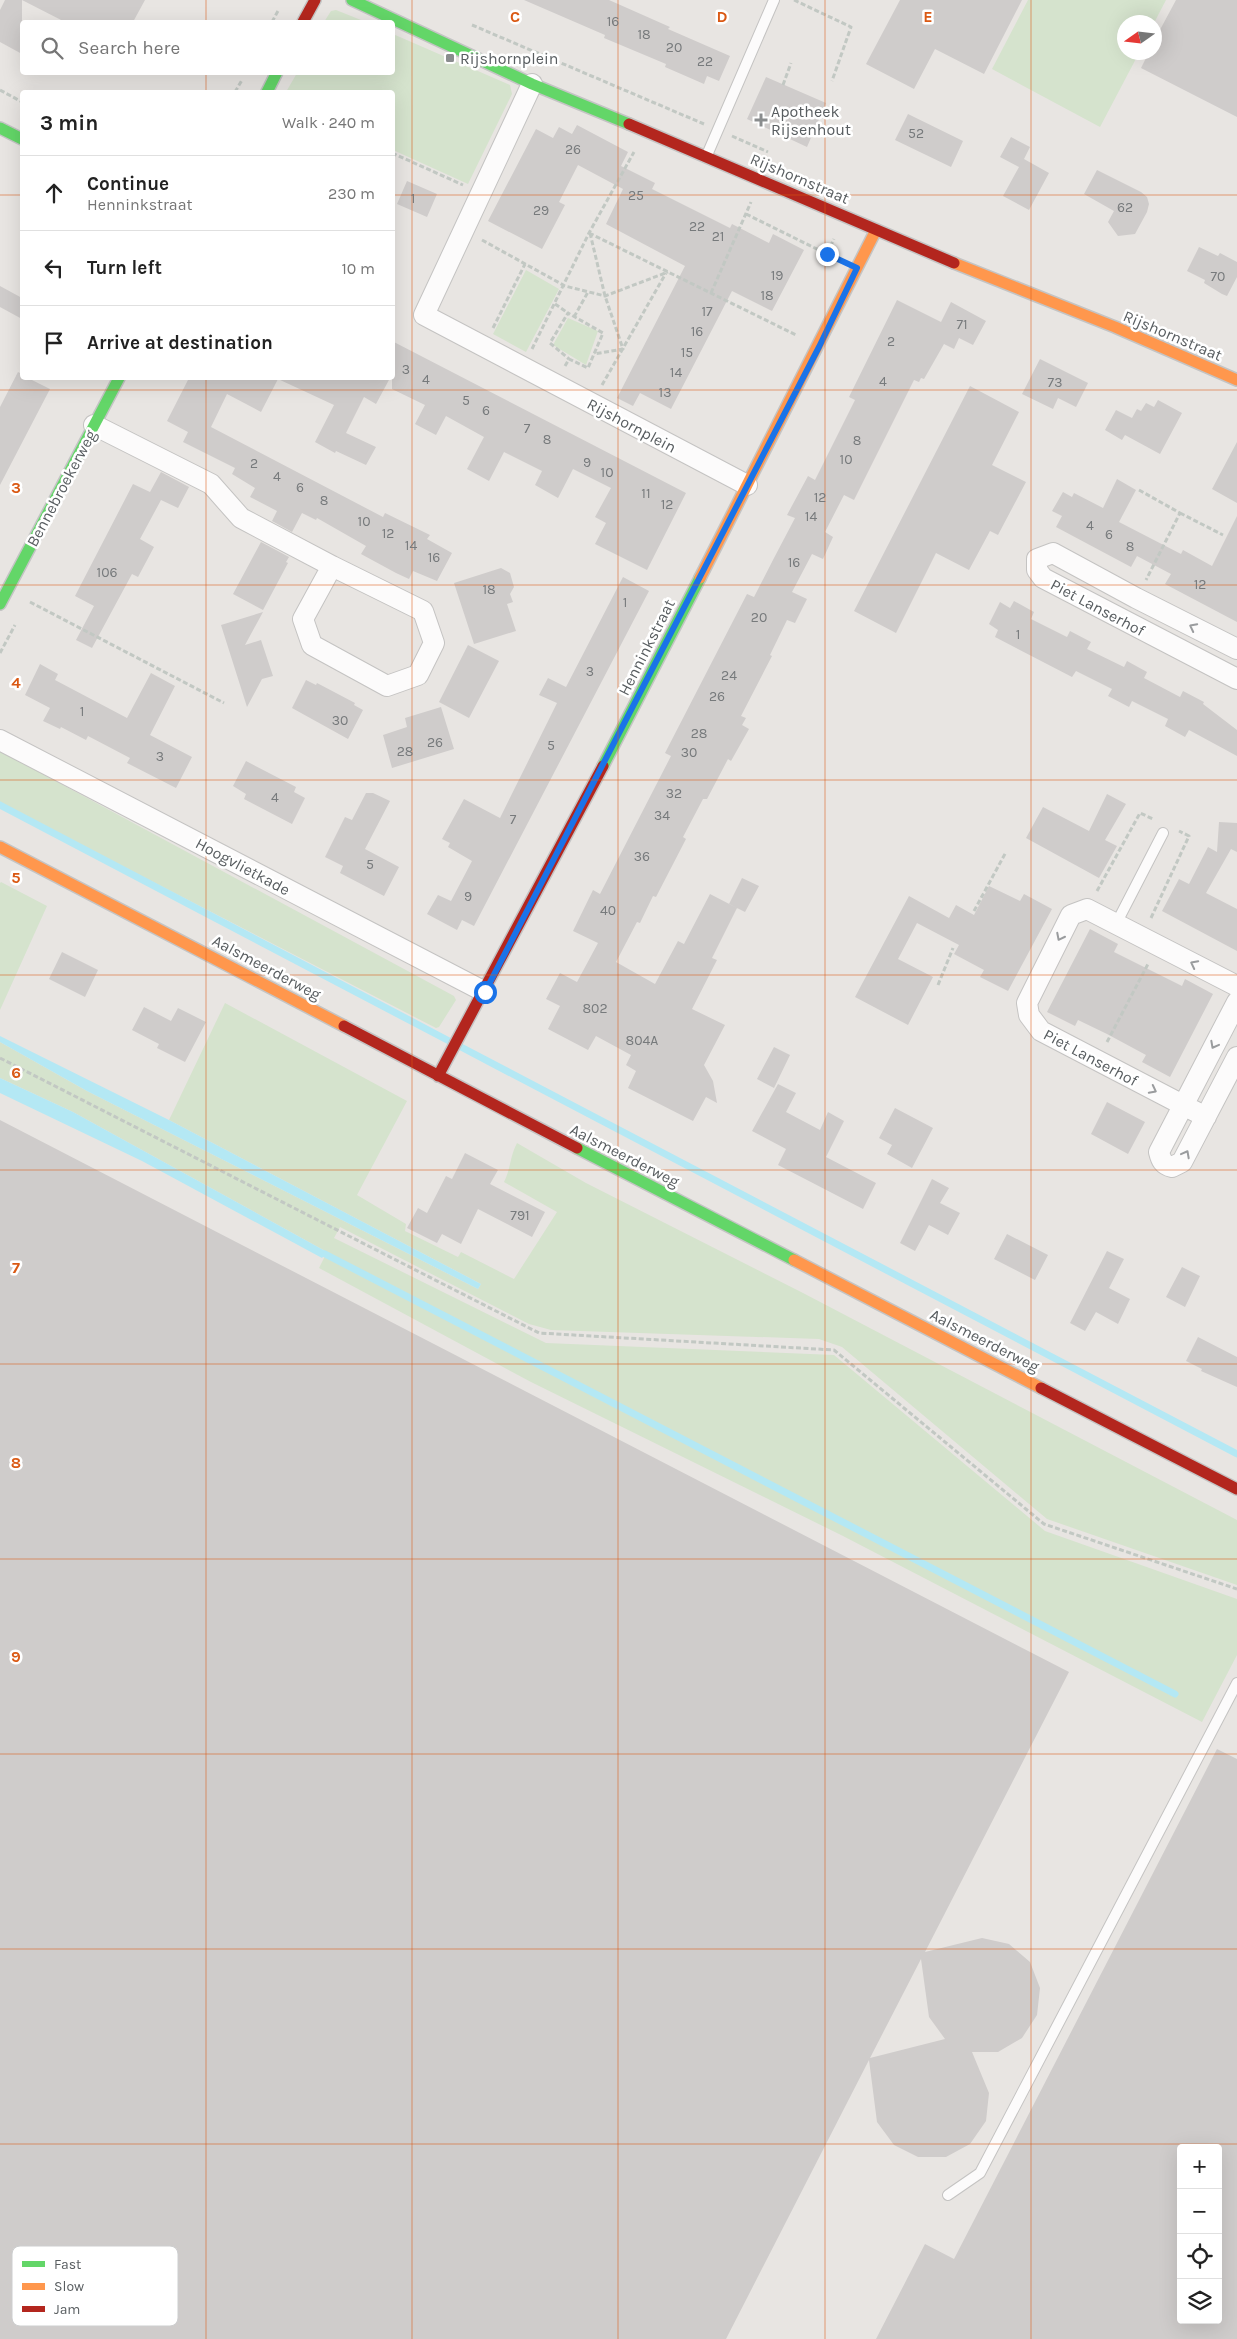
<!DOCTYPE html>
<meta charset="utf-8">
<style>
body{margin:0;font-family:Karla,sans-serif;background:#f2f2f2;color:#222}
.controls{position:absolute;right:15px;bottom:15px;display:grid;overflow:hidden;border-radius:5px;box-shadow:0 5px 20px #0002}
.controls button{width:45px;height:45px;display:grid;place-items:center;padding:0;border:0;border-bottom:1px solid #e0e0e0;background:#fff;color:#222;font:25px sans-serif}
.compass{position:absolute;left:1117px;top:15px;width:45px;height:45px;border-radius:50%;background:#fff;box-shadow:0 5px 20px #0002;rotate:256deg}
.stop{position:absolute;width:15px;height:15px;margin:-11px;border:4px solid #1a73e8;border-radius:50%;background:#fff}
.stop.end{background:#1a73e8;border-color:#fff;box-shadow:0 1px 5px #0008}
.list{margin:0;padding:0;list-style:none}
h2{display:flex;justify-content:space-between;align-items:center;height:65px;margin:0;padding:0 20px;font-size:21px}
h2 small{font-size:16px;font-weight:400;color:#767676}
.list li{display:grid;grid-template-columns:32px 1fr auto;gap:15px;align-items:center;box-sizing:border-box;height:75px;padding:0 20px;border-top:1px solid #e0e0e0}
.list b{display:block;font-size:19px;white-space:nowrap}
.list p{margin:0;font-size:16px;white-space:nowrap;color:#767676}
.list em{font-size:16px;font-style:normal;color:#767676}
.icon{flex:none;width:28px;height:28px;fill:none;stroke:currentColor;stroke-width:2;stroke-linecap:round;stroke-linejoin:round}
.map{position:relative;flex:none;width:1237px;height:2339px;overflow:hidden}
.search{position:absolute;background:#fff;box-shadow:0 5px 20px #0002;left:20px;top:20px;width:375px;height:55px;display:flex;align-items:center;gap:12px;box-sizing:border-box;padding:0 18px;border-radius:5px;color:#767676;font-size:19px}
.panel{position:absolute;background:#fff;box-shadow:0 5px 20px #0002;left:20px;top:90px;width:375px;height:290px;border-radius:5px}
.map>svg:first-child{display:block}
.green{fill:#d5e3cd}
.water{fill:#b4e8f4}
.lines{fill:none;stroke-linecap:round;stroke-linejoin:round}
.stream{stroke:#b4e8f4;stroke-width:7}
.building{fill:#cfcccb;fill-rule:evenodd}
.lane-casing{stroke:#c4c3c2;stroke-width:12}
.street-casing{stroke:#c4c3c2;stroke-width:22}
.fast-casing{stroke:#c4c4c4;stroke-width:14}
.slow-casing{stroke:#c4c4c4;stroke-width:14}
.jam-casing{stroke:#c4c4c4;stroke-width:14}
.path{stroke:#c2c8c3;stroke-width:3;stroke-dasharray:5 2.5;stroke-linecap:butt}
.lane{stroke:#fcfbfb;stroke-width:10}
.street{stroke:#fcfbfb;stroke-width:20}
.fast{stroke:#63d668;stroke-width:11}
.slow{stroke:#ff974d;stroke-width:11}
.jam{stroke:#b3261e;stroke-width:11}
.oneway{stroke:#9a9c9e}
.route{stroke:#1a73e8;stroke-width:6}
.grid{fill:none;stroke:#da5914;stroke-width:1;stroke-opacity:0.55}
.poi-dot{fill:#8a8d8e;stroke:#fff;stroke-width:2}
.labels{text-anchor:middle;stroke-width:5;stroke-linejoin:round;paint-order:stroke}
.number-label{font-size:14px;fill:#777a7c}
.poi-label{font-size:16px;fill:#585d60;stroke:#fff;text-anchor:start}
.street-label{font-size:16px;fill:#585d60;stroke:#fff}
.key{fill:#fff;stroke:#cdcecf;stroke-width:1}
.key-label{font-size:14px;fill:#585d60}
.grid-label{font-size:16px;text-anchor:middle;font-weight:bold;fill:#da5914;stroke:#fff;stroke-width:5;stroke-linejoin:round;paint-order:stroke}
</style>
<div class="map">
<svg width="1237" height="2339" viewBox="0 0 1237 2339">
<rect width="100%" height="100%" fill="#e8e5e2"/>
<path class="green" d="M1028,0H1166L1154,23L1124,22V52L1139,53L1100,127L992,69Z
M336,10L366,22H324L331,11Z
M393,34L510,85L512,94L468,184L393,150L392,92H286L297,73L392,72Z
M526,270L559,289L526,352L493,334Z
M568,318L598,331L586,365L553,345Z
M0,751L454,996L456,1000L439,1027L436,1028L0,803Z
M1,882L47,906L0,1010V883Z
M225,1003L407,1101L357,1195L406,1224L405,1231L458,1257L461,1252L514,1279L557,1212L504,1182C511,1168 510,1156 517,1143L586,1183L803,1293L1237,1520V1585L1047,1519L842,1347L819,1339L551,1330L529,1324L340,1227L334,1238L546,1343L834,1355L1045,1531L1237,1599V1655L1202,1722L843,1536L531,1382L319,1268L327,1252L73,1112L0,1078V1042L87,1091L478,1289L481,1284L169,1120Z"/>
<path class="water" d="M0,1036L169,1120L481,1284L478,1289L87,1091L0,1042Z
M0,1078L73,1112L327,1252L322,1258L142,1161L0,1093Z"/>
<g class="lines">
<path class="stream" d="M0,805L451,1042
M461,1047L1237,1454
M325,1254L1175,1694"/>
</g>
<path class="building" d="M5,0H145L133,22H65L22,0V54L0,42V10Z
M524,0H609L670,27L668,29L730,56L719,81L707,76L704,84L665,67L666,64L604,38L605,35Z
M900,0H1022L984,74L935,49L914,89L866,64Z
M1176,0H1237V117L1141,68L1149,52H1154V41Z
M766,77L826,103L807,147L747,119Z
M908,114L963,141L951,167L895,140Z
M577,125L628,152L621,166L655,183L652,189L730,228L732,224L769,243L773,234L804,250L772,311L732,291L671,409L640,393L633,406L617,398L685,266L606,224L623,189L578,165L559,202L565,205L542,249L488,221L536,129L553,138L559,127L572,134Z
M1011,137L1030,147L1024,159L1049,173L1029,210L1003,196L1019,167L1000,157Z
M1097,170L1141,192L1147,197L1149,204L1147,212L1135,234L1118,236L1108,222L1114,211L1084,194Z
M407,181L437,194L427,217L397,204Z
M1199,247L1218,256L1220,253L1237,262V277L1227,296L1222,294L1204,283L1205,280L1187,271Z
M0,286L22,298V319L0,307Z
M897,300L941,322L951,302L986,321L973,345L959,338L954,349L944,344L924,379L921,378L919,382L914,380L854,500L844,495L825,532L833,537L823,559L812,554L792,592L807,599L795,623L787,620L770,655L772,656L741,716L746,718L742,725L749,729L731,761L728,759L707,799H703L683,837L686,839L656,897L653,896L640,923L637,922L616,962L655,984L678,941L684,944L710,894L737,908L712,958L717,960L692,1009L725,1025L704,1065L713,1081L717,1103L706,1097L693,1121L628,1088L636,1071L626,1065L631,1055L596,1036L588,1050L548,1029L560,1006L546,999L560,973L577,982L598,943L573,931L593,890L600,894L671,756L665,753L747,594L754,597L774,558L795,518L787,515L808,476L815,480L855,400L849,397Z
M392,341L686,493L647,570L595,544L606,523L595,517L611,488L573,469L558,498L535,485L542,471L504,452L489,481L467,469L484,437L446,416L436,435L415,424L425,405L392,389Z
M1040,359L1088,383L1076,407L1058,398L1053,409L1022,394Z
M18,372L22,374V378H28L50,389L0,485V407Z
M189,378H390L376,404L364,397L346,433L376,447L366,465L336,451L335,453L315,442L334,405L278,379L261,412L227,394L211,427L383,517L385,513L430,535L427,539L452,553L437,581L413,571L409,579L396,573L361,554L366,546L317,518L316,520L302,513L292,532L272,521L277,511L250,497L255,488L232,474L235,468L183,442L188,432L167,421Z
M970,386L1019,412L992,465L1026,482L998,535L990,531L969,570L936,553L896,633L854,611Z
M1158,400L1182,413L1160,454L1125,435L1122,440L1105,430L1116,410L1132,418L1137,409L1141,411L1146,403L1154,407Z
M1237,442V503L1212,489Z
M161,472L189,487L178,508L161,500L140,539L154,547L138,577L132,574L92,648L76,640L94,606L75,596L133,484L150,492Z
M1117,479L1136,490L1119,522L1181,554L1183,550L1212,566L1237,516V622L1165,584L1171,574L1137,556L1131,567L1056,527L1062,516L1052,511L1063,492L1072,497L1074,493L1103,508Z
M261,542L289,557L286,562L288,563L263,610L233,594Z
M501,568L510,573L514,587L510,594L513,602L507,604L516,631L474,644L454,583Z
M623,577L649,591L474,926L462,920L457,930L427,914L438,895L451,901L472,861L448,847L450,843L442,839L464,799L500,818L557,703L539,695L548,678L566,687Z
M1014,601L1034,612L1031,619L1067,637L1070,631L1091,642L1087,649L1124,667L1127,661L1147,672L1144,678L1180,697L1183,691L1204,702L1203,704L1237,730V756L1189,730L1185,737L1165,726L1168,719L1132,701L1129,707L1108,696L1112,689L1076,671L1072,677L995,637L998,630L989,624L1000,602L1010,608Z
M263,612L245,645L261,640L273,676L262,679L247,707L221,625Z
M468,645L499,661L469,718L439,702Z
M40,664L58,674L55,680L127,718L151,673L175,686L150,735L192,757L176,788L127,763L130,758L88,736L86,740L61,727L60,729L43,721L50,708L25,695Z
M306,680L316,685L317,683L355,703L354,705L363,710L348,739L292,708Z
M441,707L454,749L392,768L383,735L407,727L405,718Z
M246,761L296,787L294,792L305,798L292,824L244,799L246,794L233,786Z
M366,793H373L390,801L365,849L399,867L384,896L340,873L343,866L325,857L345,817L352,820Z
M1107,794L1126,804L1105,840L1117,846L1099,878L1026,838L1043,807L1089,831Z
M1219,822L1237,823V852L1231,849L1206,893L1237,909V951L1162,911L1179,879L1189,884L1208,847L1217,852Z
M742,878L759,886L745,912L729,904Z
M989,886L1020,901L1024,894L1052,909L1008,991L980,977L984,970L954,954L959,945L917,923L898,959L933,977L908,1025L855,997L909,896L949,918L956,905L974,915Z
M1090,929L1118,944L1114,952L1182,986L1185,979L1213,994L1170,1077L1142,1062L1146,1055L1107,1034L1078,1020L1075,1026L1047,1012Z
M62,952L98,970L85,997L49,979Z
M144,1007L171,1021L178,1008L206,1022L185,1062L157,1048L159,1044L132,1030Z
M774,1047L790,1055L774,1088L757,1079Z
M778,1084L796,1093L786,1112L820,1130L828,1112L844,1121L826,1157L876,1183L863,1209L778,1165L786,1149L752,1131Z
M1107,1102L1145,1122L1128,1154L1091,1134Z
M895,1108L933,1128L912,1168L887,1154L892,1145L879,1138Z
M0,1120L1069,1672L925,1952L982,1938L1009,1944L1030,1962L1040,1988L1037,2015L1022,2038L998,2052H972L989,2093L986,2121L970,2144L946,2157H918L894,2145L877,2122L869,2060L726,2339H0ZM921,1959L929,2017L945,2039L870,2058Z
M465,1153L498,1170L490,1184L545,1212L532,1237L478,1209L461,1244L442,1234L437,1243L407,1228L418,1208L427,1213L446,1176L452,1179Z
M932,1179L949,1188L940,1203L960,1213L948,1235L929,1225L915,1251L900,1243Z
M1007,1234L1048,1255L1035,1280L994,1259Z
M1107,1251L1124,1259L1109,1288L1130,1299L1118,1324L1096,1312L1085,1331L1070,1323Z
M1182,1267L1200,1276L1185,1307L1166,1297Z
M1198,1337L1237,1357V1387L1201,1371L1202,1369L1186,1361Z
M1217,1749L1237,1759V2339H876L925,2244L954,2259ZM1181,2148H1218V2320H1181Z"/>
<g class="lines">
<defs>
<path id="lane" d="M707,155L774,0
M1116,924L1163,833
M948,2195L980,2173L1237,1683"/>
<path id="street" d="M532,84L424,315L747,485
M94,425L211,484L241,518L332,566
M332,566L423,611L434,643L418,675L387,686L312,645L303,619Z
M1237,649L1136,598L1053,553L1037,559V570L1043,578L1237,679
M0,740L485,992
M1237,1002L1159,1152C1161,1160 1163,1165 1172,1167L1182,1162L1237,1057
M1206,1117L1041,1031L1029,1015L1027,1003L1071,915L1087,909L1237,986"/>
<path id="fast" d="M352,0L532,84L629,124
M267,92L277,72
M0,128L22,139
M0,604L119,378
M603,766L700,578
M577,1148L794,1260"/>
<path id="slow" d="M954,263L1115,327L1237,380
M700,578L876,230
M0,847L344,1026
M794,1260L1041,1388"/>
<path id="jam" d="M303,22L315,0
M629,124L954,263
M344,1026L577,1148
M438,1076L603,766
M1041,1388L1237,1489"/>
</defs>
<use href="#lane" class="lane-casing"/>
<use href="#street" class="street-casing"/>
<use href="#fast" class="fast-casing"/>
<use href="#slow" class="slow-casing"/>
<use href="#jam" class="jam-casing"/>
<path class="path" d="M794,0L851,27L832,81
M272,22L279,9
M472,25L704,124
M783,85L791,63
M0,90L22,102
M235,92L242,80
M732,136L768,152
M392,153L463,185
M746,214L835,258
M589,233L796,335
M590,233L605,296L623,349L594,354
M482,240L565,286L605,296L668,272
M827,253L834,239
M711,293L751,202
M555,304L568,313
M574,317L588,292
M493,328L525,264
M532,349L589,233L634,152
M565,366L569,359L588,368L603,333L568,313L550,343L569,359
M602,385L666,273
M1139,490L1180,513L1146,580
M1180,513L1223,535
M30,602L224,703
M0,653L15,625
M1097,891L1140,813L1153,819
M974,911L1006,852
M1151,918L1189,836L1179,831
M938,985L953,948
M1107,1042L1148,964
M0,1058L539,1333L834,1350L1044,1524L1237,1589"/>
<use href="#lane" class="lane"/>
<use href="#street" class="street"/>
<use href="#fast" class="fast"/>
<use href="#slow" class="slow"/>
<use href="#jam" class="jam"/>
</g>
<defs><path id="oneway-chevron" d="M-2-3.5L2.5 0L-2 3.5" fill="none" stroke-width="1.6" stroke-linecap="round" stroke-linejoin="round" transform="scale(1.25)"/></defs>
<g class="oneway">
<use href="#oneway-chevron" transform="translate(1193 627) rotate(-153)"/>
<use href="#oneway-chevron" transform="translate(1060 937) rotate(117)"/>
<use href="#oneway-chevron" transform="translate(1194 964) rotate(-153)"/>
<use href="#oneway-chevron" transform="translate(1214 1045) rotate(118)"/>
<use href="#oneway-chevron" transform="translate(1153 1090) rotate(27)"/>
<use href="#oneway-chevron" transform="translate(1186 1154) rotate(-62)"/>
</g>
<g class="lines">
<path class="route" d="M485,992L819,347L857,268L827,254"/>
</g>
<path class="grid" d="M206,0V22M412,0V2339M618,0V2339M825,0V2339M1031,0V2339M206,72V92M0,195H22M392,195H1237M206,378V2339M0,390H1237M0,585H1237M0,780H1237M0,975H1237M0,1170H1237M0,1364H1237M0,1559H1237M0,1754H1237M0,1949H1237M0,2144H1237"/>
<g class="poi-dot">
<rect x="445" y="53" width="10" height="10" rx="2.5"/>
<path d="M758.5 112.5h5v5h5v5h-5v5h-5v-5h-5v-5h5z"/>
</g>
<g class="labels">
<g class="number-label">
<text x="613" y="26">16</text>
<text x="644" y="39">18</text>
<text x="674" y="52">20</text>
<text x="705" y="66">22</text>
<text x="916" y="138">52</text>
<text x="573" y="154">26</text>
<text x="636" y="200">25</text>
<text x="413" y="203">1</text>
<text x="1125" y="212">62</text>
<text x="541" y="215">29</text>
<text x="697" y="231">22</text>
<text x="718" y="241">21</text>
<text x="777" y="280">19</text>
<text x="1218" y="281">70</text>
<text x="767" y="300">18</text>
<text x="707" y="316">17</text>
<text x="962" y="329">71</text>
<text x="697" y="336">16</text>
<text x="891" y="346">2</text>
<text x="687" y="357">15</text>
<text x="406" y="374">3</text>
<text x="676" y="377">14</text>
<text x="426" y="384">4</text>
<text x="883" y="386">4</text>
<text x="1055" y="387">73</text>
<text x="665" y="397">13</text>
<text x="466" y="405">5</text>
<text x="486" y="415">6</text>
<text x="527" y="433">7</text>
<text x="547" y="444">8</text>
<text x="857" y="445">8</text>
<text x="846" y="464">10</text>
<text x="587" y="467">9</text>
<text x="254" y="468">2</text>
<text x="607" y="477">10</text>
<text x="277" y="481">4</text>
<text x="300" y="492">6</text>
<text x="646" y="498">11</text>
<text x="820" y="502">12</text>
<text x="324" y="505">8</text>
<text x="667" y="509">12</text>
<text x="811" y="521">14</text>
<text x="364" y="526">10</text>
<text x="1090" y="530">4</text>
<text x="388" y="538">12</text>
<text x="1109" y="539">6</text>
<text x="411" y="550">14</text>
<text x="1130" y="551">8</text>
<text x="434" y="562">16</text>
<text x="794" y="567">16</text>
<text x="107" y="577">106</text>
<text x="1200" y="589">12</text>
<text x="489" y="594">18</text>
<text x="625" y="607">1</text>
<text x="759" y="622">20</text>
<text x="1018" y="639">1</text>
<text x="590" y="676">3</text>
<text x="729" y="680">24</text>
<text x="717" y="701">26</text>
<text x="82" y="716">1</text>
<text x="340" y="725">30</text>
<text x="699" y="738">28</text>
<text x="435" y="747">26</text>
<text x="551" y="750">5</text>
<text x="405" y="756">28</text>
<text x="689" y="757">30</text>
<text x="160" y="761">3</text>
<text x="674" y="798">32</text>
<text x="275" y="802">4</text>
<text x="662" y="820">34</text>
<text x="513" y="824">7</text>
<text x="642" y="861">36</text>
<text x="370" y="869">5</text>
<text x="468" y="901">9</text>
<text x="608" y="915">40</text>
<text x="595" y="1013">802</text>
<text x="642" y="1045">804A</text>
<text x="520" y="1220">791</text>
</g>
<g class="poi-label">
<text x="460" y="64">Rijshornplein</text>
<text x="771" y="117">Apotheek<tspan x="771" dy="18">Rijsenhout</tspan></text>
</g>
<g class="street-label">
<text transform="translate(800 178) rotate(23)" y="6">Rijshornstraat</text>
<text transform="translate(1173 335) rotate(23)" y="6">Rijshornstraat</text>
<text transform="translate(632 425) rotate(28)" y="6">Rijshornplein</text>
<text transform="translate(61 488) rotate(-62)" y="6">Bennebroekerweg</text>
<text transform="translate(1098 607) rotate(28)" y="6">Piet Lanserhof</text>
<text transform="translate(646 647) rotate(-63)" y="6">Henninkstraat</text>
<text transform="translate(243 866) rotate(28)" y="6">Hoogvlietkade</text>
<text transform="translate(267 967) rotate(28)" y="6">Aalsmeerderweg</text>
<text transform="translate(1091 1057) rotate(28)" y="6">Piet Lanserhof</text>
<text transform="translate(625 1155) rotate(27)" y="6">Aalsmeerderweg</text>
<text transform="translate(985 1340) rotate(27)" y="6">Aalsmeerderweg</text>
</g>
</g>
<rect x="12" y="2246" width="166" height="80" rx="8" class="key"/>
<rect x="22" y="2261" width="23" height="6" fill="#63d668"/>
<rect x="22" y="2283" width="23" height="7" fill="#ff974d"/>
<rect x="22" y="2306" width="23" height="6" fill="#b3261e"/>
<g class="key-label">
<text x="54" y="2269">Fast</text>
<text x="54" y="2291">Slow</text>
<text x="54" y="2314">Jam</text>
</g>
<g class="grid-label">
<text x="515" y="22">C</text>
<text x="722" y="22">D</text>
<text x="928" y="22">E</text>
<text x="16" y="493">3</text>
<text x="16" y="688">4</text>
<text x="16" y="883">5</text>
<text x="16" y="1078">6</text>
<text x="16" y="1273">7</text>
<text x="16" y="1468">8</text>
<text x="16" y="1662">9</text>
</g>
</svg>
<div class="controls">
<button>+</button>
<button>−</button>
<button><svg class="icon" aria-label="locate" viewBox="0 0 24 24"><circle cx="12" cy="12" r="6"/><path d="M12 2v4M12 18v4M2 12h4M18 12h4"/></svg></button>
<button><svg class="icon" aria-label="layers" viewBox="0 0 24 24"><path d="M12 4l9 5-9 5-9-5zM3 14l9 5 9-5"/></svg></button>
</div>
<svg class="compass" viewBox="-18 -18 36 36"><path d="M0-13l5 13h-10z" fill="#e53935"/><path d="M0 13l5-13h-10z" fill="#767676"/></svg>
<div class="stop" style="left:485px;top:992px"></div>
<div class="stop end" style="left:827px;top:254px"></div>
<div class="search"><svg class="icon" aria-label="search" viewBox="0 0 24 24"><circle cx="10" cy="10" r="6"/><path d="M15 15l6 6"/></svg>Search here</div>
<section class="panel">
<h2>3 min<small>Walk · 240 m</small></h2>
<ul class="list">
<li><svg class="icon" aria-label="ahead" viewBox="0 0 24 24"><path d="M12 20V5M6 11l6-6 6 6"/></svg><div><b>Continue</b><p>Henninkstraat</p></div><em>230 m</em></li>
<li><svg class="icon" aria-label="left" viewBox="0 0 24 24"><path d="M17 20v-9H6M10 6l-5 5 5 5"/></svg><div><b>Turn left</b></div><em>10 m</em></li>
<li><svg class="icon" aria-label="arrive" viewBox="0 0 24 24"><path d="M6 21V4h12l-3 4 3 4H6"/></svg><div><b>Arrive at destination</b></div></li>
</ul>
</section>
</div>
